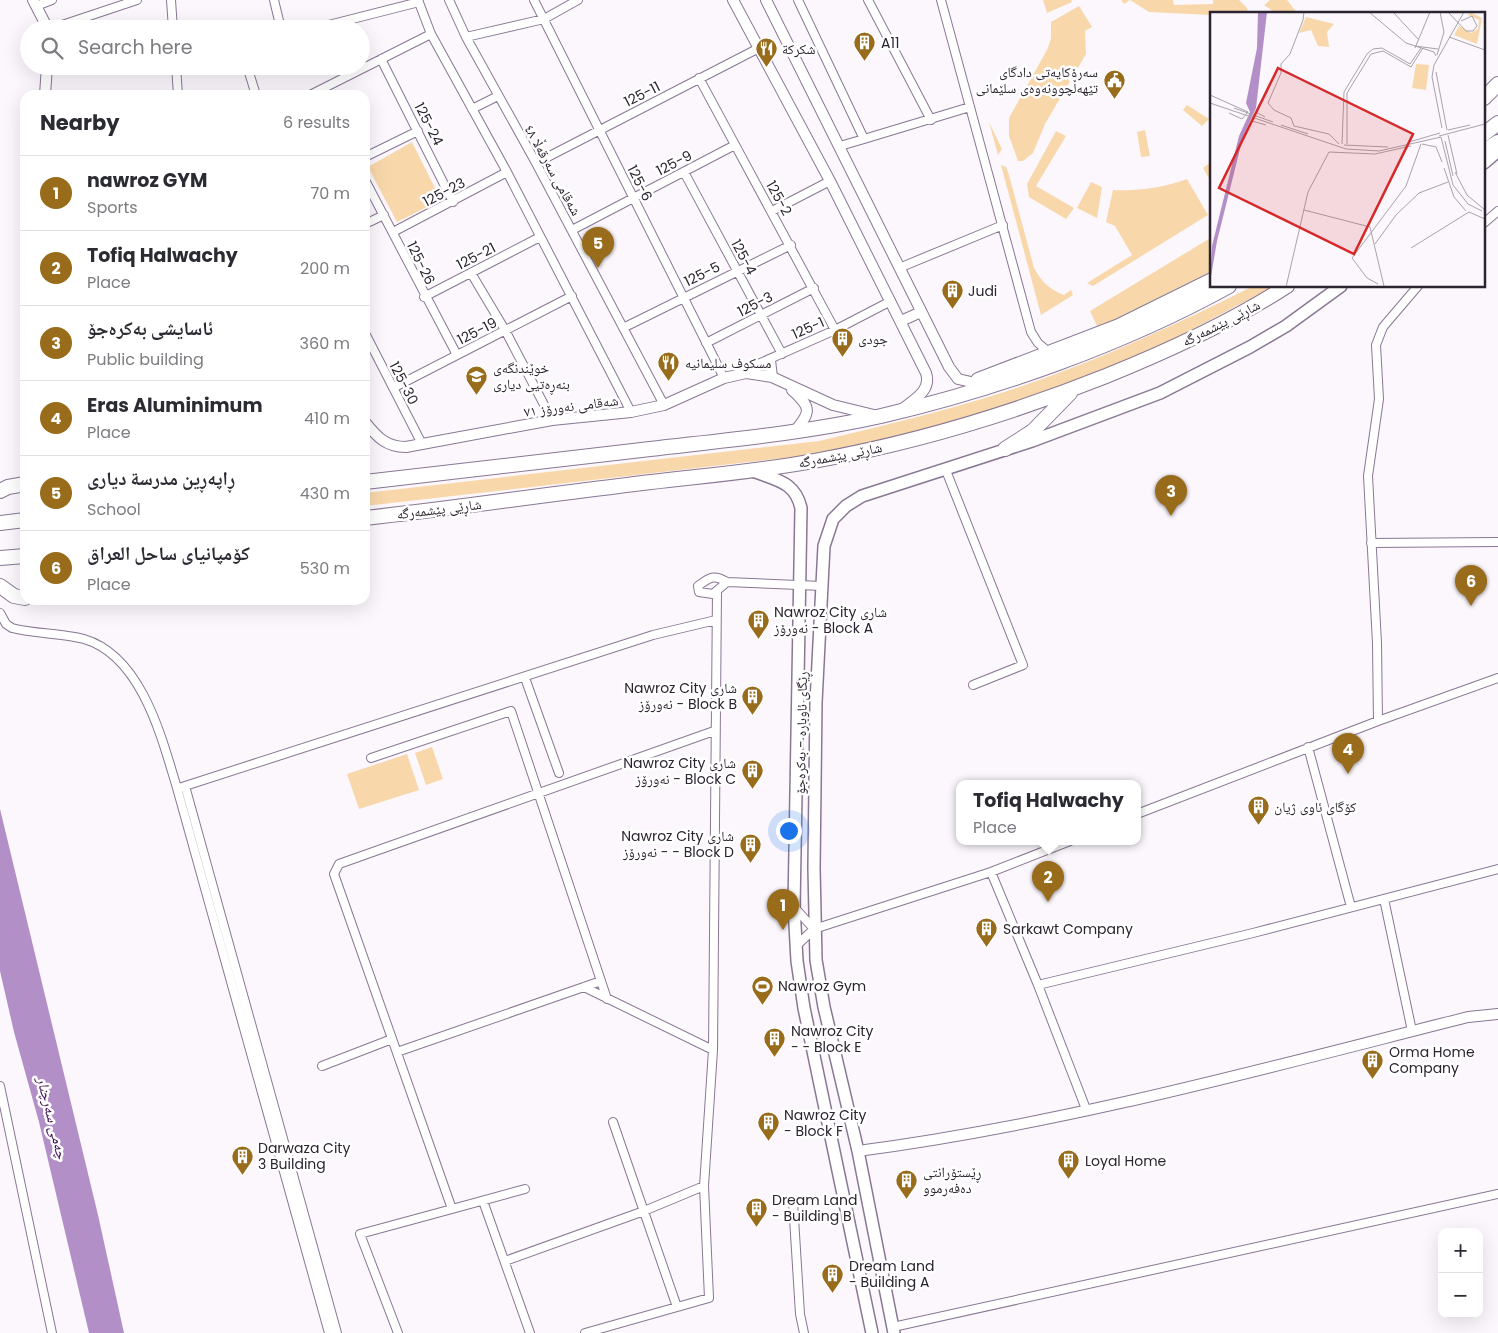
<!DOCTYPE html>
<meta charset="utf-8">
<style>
body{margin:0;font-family:Poppins,"Noto Naskh Arabic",sans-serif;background:#f7f7f7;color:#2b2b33}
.controls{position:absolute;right:15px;bottom:15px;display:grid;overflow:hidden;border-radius:10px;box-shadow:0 5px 20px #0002}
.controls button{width:45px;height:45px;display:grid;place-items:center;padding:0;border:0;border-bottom:1px solid #e1e1e2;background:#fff;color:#2b2b33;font:25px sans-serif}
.you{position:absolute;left:788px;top:830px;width:18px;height:18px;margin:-12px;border:4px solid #fff;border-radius:50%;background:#1a73e8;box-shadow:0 0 0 8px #1a73e833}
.badge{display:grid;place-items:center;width:32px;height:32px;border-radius:50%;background:#986c1a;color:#fff;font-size:16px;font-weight:700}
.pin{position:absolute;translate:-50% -41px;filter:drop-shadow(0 1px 2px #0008)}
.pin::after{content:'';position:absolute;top:26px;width:18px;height:15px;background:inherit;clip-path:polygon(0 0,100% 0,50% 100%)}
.popup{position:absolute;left:956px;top:780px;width:185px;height:65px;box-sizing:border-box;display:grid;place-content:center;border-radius:10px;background:#fff;filter:drop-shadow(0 1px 4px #0005);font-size:16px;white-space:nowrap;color:#7c7c81}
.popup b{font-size:19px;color:#2b2b33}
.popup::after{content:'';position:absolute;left:50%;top:100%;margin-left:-10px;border:10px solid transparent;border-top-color:#fff}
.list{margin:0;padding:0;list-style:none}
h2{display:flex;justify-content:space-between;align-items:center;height:65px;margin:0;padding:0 20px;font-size:21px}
h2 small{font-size:16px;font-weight:400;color:#7c7c81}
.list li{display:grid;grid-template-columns:32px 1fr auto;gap:15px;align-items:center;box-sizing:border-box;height:75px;padding:0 20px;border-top:1px solid #e1e1e2}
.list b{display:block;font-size:19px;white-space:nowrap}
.list p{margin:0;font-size:16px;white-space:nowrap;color:#7c7c81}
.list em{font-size:16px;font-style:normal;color:#7c7c81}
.icon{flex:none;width:28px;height:28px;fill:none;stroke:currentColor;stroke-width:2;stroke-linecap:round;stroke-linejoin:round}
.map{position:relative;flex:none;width:1498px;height:1333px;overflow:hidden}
.search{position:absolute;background:#fff;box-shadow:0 5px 20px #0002;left:20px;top:20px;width:350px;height:55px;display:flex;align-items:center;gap:12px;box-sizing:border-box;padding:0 18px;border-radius:28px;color:#7c7c81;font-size:19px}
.panel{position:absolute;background:#fff;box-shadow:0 5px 20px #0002;left:20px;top:90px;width:350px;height:515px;border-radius:15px}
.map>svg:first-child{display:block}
.green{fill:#f8d8aa}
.water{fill:#b28fc6}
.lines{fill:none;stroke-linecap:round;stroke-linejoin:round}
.minor-casing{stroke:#897794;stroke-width:10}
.tertiary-casing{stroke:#897794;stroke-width:12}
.secondary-casing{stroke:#897794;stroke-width:14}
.trunk-casing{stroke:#897794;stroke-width:16}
.minor{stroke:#fff;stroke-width:8}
.tertiary{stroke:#fff;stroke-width:10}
.secondary{stroke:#fff;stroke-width:11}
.trunk{stroke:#fff;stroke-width:14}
.labels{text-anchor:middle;stroke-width:5;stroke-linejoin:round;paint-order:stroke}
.poi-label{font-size:14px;fill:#2c2430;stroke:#fff;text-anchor:start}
.street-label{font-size:14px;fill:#2c2430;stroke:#fff}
.water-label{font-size:15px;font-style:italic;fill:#3e0f52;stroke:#fff}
.inset-road{fill:none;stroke:#a8a3ab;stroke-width:1}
.view{fill:#d62828;fill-opacity:0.15;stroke:#d62828;stroke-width:2.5}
.inset-edge{fill:none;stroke:#2c2430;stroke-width:2.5}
</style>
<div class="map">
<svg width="1498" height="1333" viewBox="0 0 1498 1333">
<rect width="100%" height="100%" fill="#fbf7fd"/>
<path class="green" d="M1043,0H1071L1072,2L1047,13Z
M1121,0H1173L1174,5L1213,4V0H1239L1247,8L1248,14L1212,15L1149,12L1130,0L1124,4Z
M1270,0H1287L1298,14H1277L1264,5Z
M1079,6L1092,27L1085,31L1086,54L1045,124L1033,153L1023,161H1018L1009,136V118L1048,48L1051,38V22Z
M1187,105L1209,119L1202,126L1183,110Z
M989,122L1002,149L998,155Z
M1145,130L1150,156L1141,157L1137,132Z
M1056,131L1066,136L1036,186L1074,208L1066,219L1029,197L1027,184Z
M412,142L441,200L397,222L368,167Z
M1212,161V184L1203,168Z
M1001,165L1006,167L1009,175L1034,268C1041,281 1050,290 1064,295L1071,290L1073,295L1041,315Z
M1187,179L1208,215L1093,286L1087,283L1132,255L1115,226L1106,222L1113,190C1139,191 1163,188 1187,179Z
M1091,182L1102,187L1097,218L1077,208Z
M1212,237V271L1098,328L1090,311Z
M1253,286H1275L1160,346L1103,369L1030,397L946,423L865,444L793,457L365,506V493L819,441C878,427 937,413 995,395C1084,367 1170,328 1253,286Z
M432,747L443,779L426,785L415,753Z
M407,754L419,790L359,809L347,774Z"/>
<path class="water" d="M0,809L98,1215L124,1333H89L39,1122L14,1032L0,971Z"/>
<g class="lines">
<defs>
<path id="minor" d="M171,0L173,29
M274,0L281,29
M418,0L431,34L507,172L631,412
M449,0L466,37L536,163L664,405
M534,0L724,378
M798,0L864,139L840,146
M868,0L931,120
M941,0L1031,332L1038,343L1050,353
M36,6L52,0
M50,29L137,0
M313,29L419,2
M466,37L544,19L578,0
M381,59L453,202
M176,66L178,95
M247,66L256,95
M699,78L835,330
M310,95L431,34
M472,109L498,96
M864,139L970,107
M365,157L418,131
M536,163L759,48
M684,172L782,354
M365,180L457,355
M772,211L830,181
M1484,223L1498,211
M365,224L384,215
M572,230L735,145
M393,232L507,172
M899,268L1003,225
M471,273L505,330L552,420
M424,297L540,237
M625,327L791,245
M365,333L422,444
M706,343L814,288
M740,372L835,330L891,301
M393,388L572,296
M945,468L1023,665L973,685
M1371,543L1498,542
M727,582L713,594L699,592L698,586C710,577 714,574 727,582L822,586
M0,613L6,624L12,628C35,634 61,633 84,639C142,656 162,739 177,788L329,1333
M525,678L559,773
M1378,721L1377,643L1368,476L1379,399L1376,345L1383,327L1418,286
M1308,747L1351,907
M371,758L511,711L607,999
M185,786L337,1333
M182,787L653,635L716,620
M1137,814L1378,721L1498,678
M991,872L1038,985L1086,1109
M1384,899L1412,1031
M794,907L814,929
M796,946L814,929L991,872L1070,841
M1038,985L1253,933L1498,869
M584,987L713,1050
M397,1052L601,981
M322,1066L392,1039
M0,1086L52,1333
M613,1122L677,1307
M525,1189L452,1209L334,874L339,864L714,731
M483,1201L530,1333
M793,1202L800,1314L804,1333
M505,1261L644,1211L704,1186
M893,1327L1498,1194
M398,1333L360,1234L452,1209
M585,1333L709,1298L704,1186L713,1050L717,591"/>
<path id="tertiary" d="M33,0L48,29
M733,0L830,181L926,373C932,391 913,400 901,410
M766,0L949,367L958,379L984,385
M45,95L47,66
M901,321L921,312
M770,360L772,377
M792,390C812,408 811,412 794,432
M365,422C377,437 386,447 406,447L552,420L631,412L664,405L724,378L746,373L772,377L833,405L874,415
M858,1151C1064,1124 1266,1068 1468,1017L1498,1014"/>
<path id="secondary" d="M1484,163L1498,151
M753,471C775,480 795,481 801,508L794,907L797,961L804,1008L872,1333
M894,1333L858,1151L824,1007L816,960L814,868L816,702L824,546L833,519L846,506L862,496L1032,441L1160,393L1250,347L1286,326L1341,286"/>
<path id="trunk" d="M1484,98L1498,84
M1484,134L1498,123
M1484,151L1498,142
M978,380L1119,326L1212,280
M1005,449L1033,431L1070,393
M365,482C460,471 555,460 650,449C727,440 805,433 881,416C997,389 1124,344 1229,286
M0,491L8,487L25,484
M365,518C450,509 534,496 619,486C685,477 753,473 819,460C918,442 1013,413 1106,376C1168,351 1230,323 1287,286
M0,523L25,520
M0,558L25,556
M0,586L14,596L25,598"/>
</defs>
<use href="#minor" class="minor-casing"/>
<use href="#tertiary" class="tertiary-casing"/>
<use href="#secondary" class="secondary-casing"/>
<use href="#trunk" class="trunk-casing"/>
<use href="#minor" class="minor"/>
<use href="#tertiary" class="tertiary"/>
<use href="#secondary" class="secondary"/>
<use href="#trunk" class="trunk"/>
</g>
<defs>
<symbol id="building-pin" viewBox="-11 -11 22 30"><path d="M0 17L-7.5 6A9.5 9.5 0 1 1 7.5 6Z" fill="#986c1a" stroke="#fff"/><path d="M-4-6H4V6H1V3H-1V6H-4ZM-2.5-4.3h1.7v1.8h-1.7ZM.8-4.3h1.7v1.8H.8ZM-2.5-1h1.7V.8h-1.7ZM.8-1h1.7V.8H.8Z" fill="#fff"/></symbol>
<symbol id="restaurant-pin" viewBox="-11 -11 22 30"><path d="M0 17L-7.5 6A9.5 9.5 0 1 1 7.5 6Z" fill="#986c1a" stroke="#fff"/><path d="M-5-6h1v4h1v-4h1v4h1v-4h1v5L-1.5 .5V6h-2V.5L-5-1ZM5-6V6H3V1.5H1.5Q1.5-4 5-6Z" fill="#fff"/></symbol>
<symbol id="civic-pin" viewBox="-11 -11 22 30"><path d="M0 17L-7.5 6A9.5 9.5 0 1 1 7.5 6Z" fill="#986c1a" stroke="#fff"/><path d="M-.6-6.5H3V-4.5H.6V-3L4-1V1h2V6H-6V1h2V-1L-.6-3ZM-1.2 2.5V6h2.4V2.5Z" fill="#fff"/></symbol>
<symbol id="school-pin" viewBox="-11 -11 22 30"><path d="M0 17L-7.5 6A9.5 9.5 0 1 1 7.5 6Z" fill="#986c1a" stroke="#fff"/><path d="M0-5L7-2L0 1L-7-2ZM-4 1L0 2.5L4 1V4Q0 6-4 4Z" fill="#fff"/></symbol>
<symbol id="stadium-pin" viewBox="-11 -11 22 30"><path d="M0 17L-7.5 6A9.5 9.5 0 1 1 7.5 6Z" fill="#986c1a" stroke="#fff"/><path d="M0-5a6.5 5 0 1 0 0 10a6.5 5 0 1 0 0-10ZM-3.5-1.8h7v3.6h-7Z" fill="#fff"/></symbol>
</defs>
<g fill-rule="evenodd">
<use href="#building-pin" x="852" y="30" width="25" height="34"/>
<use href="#restaurant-pin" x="754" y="36" width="25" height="34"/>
<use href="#civic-pin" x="1102" y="68" width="25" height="34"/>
<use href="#building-pin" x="940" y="278" width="25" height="34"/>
<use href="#building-pin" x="830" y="326" width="25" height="34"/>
<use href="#restaurant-pin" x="656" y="350" width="25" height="34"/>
<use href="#school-pin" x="464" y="364" width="25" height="34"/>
<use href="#building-pin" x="746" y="608" width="25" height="34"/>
<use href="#building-pin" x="740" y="684" width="25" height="34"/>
<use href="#building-pin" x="740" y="758" width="25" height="34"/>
<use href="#building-pin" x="1246" y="794" width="25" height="34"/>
<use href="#building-pin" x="738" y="832" width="25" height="34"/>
<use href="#building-pin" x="974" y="916" width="25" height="34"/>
<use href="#stadium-pin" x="750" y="974" width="25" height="34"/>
<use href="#building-pin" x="762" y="1026" width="25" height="34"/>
<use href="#building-pin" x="1360" y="1048" width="25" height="34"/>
<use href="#building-pin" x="756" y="1110" width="25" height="34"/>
<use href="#building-pin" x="230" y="1144" width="25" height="34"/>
<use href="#building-pin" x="1056" y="1148" width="25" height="34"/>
<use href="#building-pin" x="894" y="1168" width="25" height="34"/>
<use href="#building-pin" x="744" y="1196" width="25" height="34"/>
<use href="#building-pin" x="820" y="1262" width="25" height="34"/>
</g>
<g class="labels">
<g class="poi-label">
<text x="881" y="48">A11</text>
<text x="782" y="54">شكركة</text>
<text x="1098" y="77" text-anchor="end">سەرۆکایەتی دادگای<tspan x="1098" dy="16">تێهەڵچوونەوەی سلێمانی</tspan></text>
<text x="968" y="296">Judi</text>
<text x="858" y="344">جودی</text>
<text x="685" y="368">مسكوف سليمانيه</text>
<text x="493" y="373">خوێندنگەی<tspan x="493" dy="16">بنەڕەتیی دیاری</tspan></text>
<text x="774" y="617">Nawroz City شاری<tspan x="774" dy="16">نەورۆز - Block A</tspan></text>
<text x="737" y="693" text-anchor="end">Nawroz City شاری<tspan x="737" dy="16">نەورۆز - Block B</tspan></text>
<text x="736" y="768" text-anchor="end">Nawroz City شاری<tspan x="736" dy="16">نەورۆز - Block C</tspan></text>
<text x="1274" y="812">کۆگای ئاوی ژیان</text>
<text x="734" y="841" text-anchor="end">Nawroz City شاری<tspan x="734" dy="16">نەورۆز - - Block D</tspan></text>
<text x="1003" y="934">Sarkawt Company</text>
<text x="778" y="991">Nawroz Gym</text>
<text x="791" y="1036">Nawroz City<tspan x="791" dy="16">- - Block E</tspan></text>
<text x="1389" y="1057">Orma Home<tspan x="1389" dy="16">Company</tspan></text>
<text x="784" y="1120">Nawroz City<tspan x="784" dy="16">- Block F</tspan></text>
<text x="258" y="1153">Darwaza City<tspan x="258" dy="16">3 Building</tspan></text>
<text x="1085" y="1166">Loyal Home</text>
<text x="923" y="1177">ڕێستۆرانتی<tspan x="923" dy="16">دەفەرموو</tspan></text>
<text x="772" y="1205">Dream Land<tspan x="772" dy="16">- Building B</tspan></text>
<text x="849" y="1271">Dream Land<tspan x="849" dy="16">- Building A</tspan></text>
</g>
<g class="street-label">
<text transform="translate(642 94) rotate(-27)" y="5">125-11</text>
<text transform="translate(429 124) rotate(63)" y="5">125-24</text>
<text transform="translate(674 163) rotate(-27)" y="5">125-9</text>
<text transform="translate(553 170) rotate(61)" y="5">شەقامی سەرقەڵا ٤٨</text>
<text transform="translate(640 183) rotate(63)" y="5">125-6</text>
<text transform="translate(444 192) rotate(-28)" y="5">125-23</text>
<text transform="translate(779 198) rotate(61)" y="5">125-2</text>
<text transform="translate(476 256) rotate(-27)" y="5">125-21</text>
<text transform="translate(744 257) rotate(62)" y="5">125-4</text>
<text transform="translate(421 263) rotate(64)" y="5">125-26</text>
<text transform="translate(702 274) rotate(-26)" y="5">125-5</text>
<text transform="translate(755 304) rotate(-27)" y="5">125-3</text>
<text transform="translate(1221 323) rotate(-27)" y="5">شاڕێی پێشمەرگە</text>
<text transform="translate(808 328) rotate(-24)" y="5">125-1</text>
<text transform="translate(477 331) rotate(-27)" y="5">125-19</text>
<text transform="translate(404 383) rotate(63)" y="5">125-30</text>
<text transform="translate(571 406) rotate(-7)" y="5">شەقامی نەورۆز ٧١</text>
<text transform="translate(840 455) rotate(-11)" y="5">شاڕێی پێشمەرگە</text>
<text transform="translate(439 509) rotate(-7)" y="5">شاڕێی پێشمەرگە</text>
<text transform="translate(801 733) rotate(-89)" y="5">ڕێگای ئاوبارە - بەکرەجۆ</text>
</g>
<g class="water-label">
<text transform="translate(52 1118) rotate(76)" y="5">چەمی سەرچنار</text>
</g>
</g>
<g transform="translate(1210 12)">
<rect width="275" height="275" fill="#fbf7fd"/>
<path d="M260,0L272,6L267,32L244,23L249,14L261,21L268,17L269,8L258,3ZM96,5L124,12L117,20L119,35L108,34L101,18L89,21ZM206,52L219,53L216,78L202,76Z" fill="#f8d8aa"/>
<path d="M48,0H57L46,96L33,125L7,229L0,270L2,234L29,124L40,100L36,91L47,36Z" fill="#b28fc6"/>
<path class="inset-road" d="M94,0L93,8L80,42L71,52V61L58,91L64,98L81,106L84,114L119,122L129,132M159,0L196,31L224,40L226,44M183,0L208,27M238,0L256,19H263L267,14L262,4L251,9M239,25L275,38M205,34L228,37M205,36L220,0M227,43L234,20L230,0M226,60L237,118M0,83L38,100L32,107L19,101M0,91L136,137L169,139L231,125M24,96L63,110M55,105L46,100L42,109L56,113M71,113L98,122M232,116L222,65L224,53L254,0M238,118L260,113M238,123L247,162M229,124L275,112M231,125L243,173L258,192L272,199M235,129L243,164M199,130L230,121M132,132L134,80L157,42L163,37L172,36L200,52L211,36M137,132V81L161,42L173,39L201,55L213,36M212,132L226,135L232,150M134,133L178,135M234,156L244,185L256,199M245,160L257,183L275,198M94,198L160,215L174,274M259,200L275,207M165,232L186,203L209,181L238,170M201,236L259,200M168,272L157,266L142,246L196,174L211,132M76,275L98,180L119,140L165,142L201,134"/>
<path class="view" d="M68,56L203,122L144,242L9,176Z"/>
<rect width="275" height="275" class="inset-edge"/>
</g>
</svg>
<div class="controls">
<button>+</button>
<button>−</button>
</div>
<div class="you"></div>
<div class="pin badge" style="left:783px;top:930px">1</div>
<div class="pin badge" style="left:1048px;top:902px">2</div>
<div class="popup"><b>Tofiq Halwachy</b>Place</div>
<div class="pin badge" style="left:1171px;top:516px">3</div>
<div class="pin badge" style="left:1348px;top:774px">4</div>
<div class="pin badge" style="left:598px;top:268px">5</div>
<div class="pin badge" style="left:1471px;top:606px">6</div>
<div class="search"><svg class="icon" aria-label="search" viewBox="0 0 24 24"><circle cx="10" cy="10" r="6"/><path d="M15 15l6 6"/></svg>Search here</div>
<section class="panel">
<h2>Nearby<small>6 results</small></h2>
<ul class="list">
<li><span class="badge">1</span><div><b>nawroz GYM</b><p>Sports</p></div><em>70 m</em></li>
<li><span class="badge">2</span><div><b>Tofiq Halwachy</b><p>Place</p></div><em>200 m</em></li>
<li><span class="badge">3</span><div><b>ئاسایشی بەکرەجۆ</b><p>Public building</p></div><em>360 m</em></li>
<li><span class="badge">4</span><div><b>Eras Aluminimum</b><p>Place</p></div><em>410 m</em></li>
<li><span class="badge">5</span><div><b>ڕاپەڕین مدرسة ديارى</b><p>School</p></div><em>430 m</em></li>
<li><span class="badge">6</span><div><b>کۆمپانیای ساحل العراق</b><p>Place</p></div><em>530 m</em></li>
</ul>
</section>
</div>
